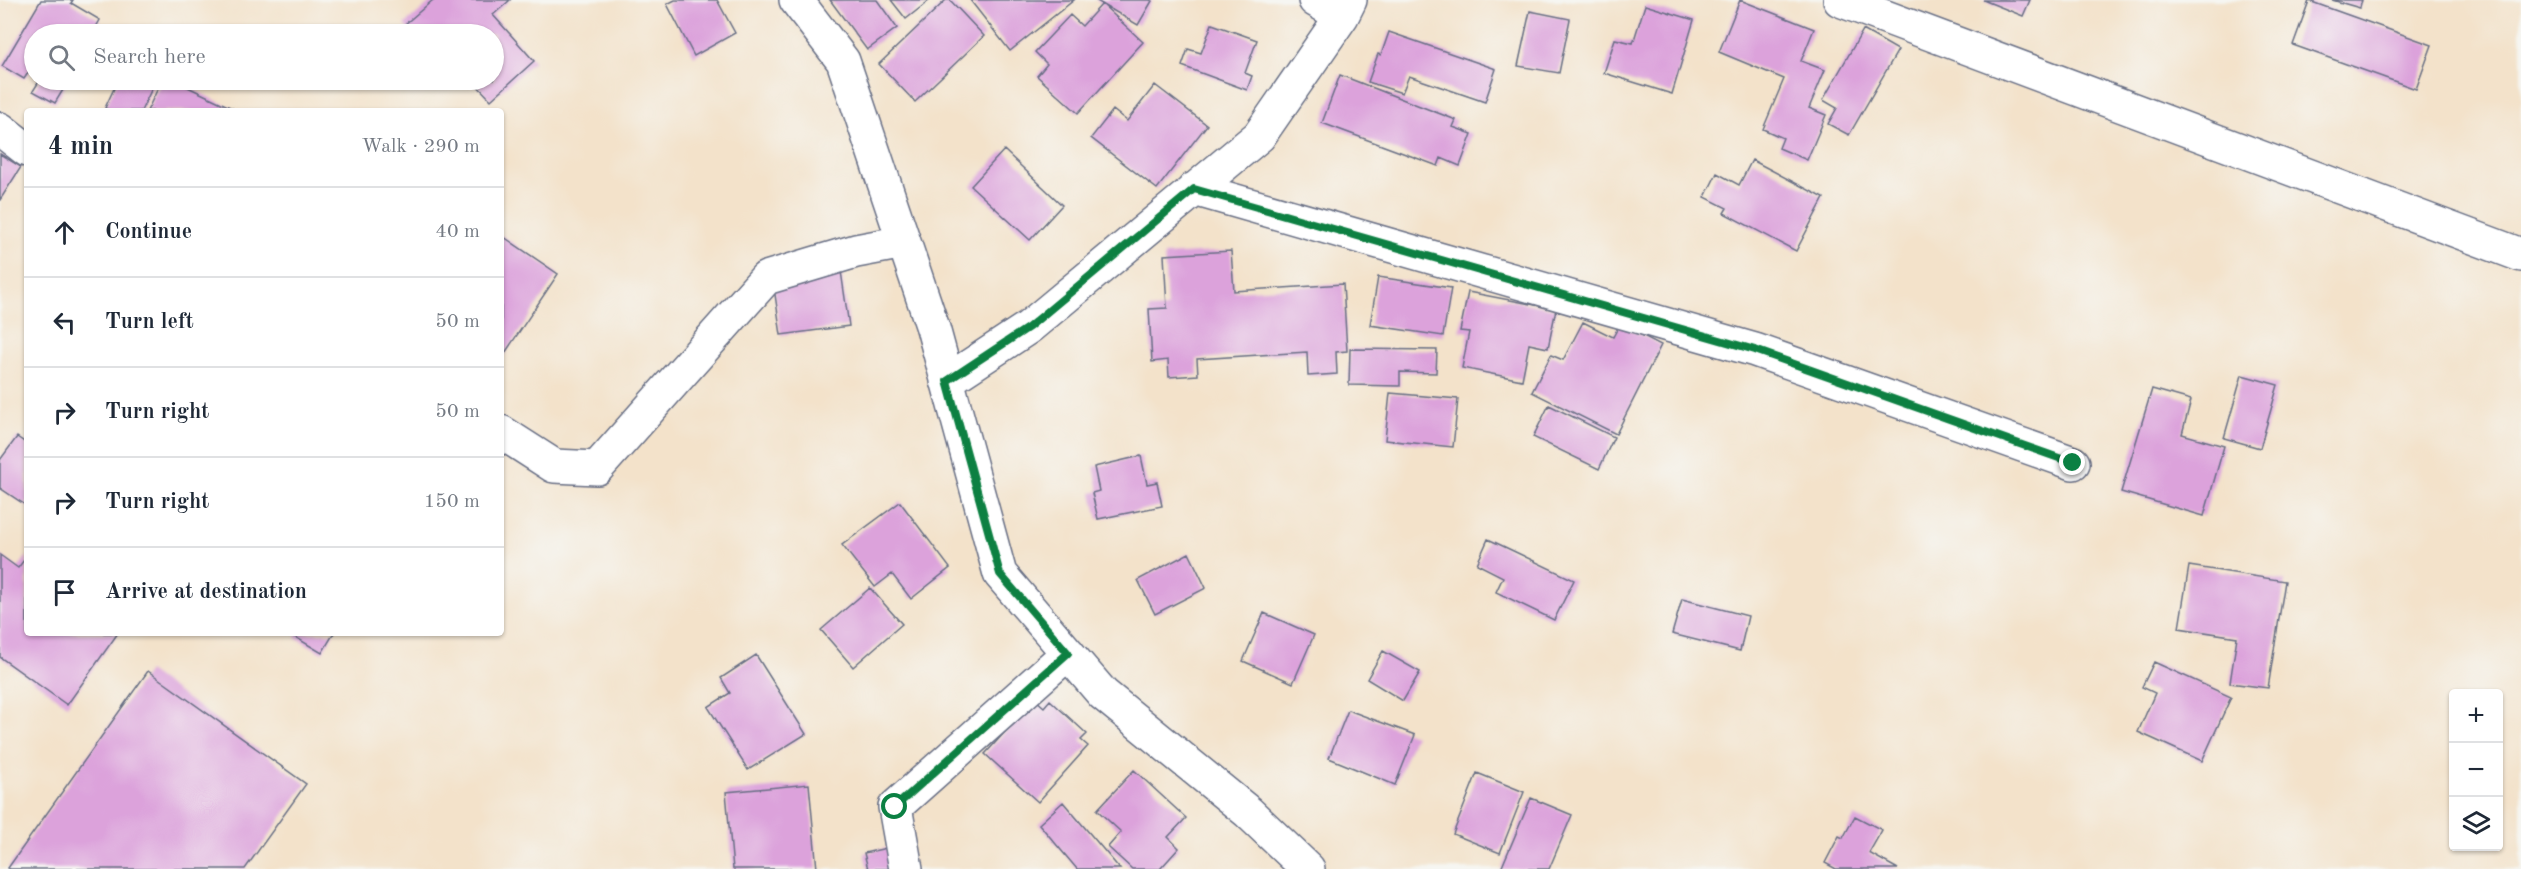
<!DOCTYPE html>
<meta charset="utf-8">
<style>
body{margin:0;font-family:"Old Standard TT",serif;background:#f2f2f3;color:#1f2937}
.controls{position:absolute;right:18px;bottom:18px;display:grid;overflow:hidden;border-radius:6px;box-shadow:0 2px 4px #0004}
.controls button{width:54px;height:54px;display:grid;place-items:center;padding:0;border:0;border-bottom:2px solid #e0e1e3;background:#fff;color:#1f2937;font:30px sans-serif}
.stop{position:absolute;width:18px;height:18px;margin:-14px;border:4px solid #0b8043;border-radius:50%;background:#fff}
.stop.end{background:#0b8043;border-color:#fff;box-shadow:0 2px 6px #0008}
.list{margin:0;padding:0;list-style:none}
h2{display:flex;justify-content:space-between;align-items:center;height:78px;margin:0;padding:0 24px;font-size:26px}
h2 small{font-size:20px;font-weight:400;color:#747a83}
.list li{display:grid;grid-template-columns:39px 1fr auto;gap:18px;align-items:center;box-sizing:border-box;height:90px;padding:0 24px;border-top:2px solid #e0e1e3}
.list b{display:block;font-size:22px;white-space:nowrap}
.list em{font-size:20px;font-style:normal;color:#747a83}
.icon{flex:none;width:33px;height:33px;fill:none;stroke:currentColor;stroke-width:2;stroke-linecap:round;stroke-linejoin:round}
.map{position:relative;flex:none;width:2521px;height:869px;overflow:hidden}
.search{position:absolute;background:#fff;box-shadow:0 2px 4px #0004;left:24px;top:24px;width:480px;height:66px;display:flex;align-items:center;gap:15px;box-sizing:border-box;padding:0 21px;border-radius:33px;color:#747a83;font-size:22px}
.panel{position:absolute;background:#fff;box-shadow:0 2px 4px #0004;left:24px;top:108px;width:480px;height:528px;border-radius:6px}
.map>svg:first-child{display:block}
.building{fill:#dca2db}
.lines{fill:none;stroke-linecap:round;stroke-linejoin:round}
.minor-casing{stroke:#676e84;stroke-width:36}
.minor{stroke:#fff;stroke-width:33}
.route{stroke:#0b8043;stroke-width:8}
</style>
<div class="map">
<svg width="2521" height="869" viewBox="0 0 2521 869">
<rect width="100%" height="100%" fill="#f6f6f2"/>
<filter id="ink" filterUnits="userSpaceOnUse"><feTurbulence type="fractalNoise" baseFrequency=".0167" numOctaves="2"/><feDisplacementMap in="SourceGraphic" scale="12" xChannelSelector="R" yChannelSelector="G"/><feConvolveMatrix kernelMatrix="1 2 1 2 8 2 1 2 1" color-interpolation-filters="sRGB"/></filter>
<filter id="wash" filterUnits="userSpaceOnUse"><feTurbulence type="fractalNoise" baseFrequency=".008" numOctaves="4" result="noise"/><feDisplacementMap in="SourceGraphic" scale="24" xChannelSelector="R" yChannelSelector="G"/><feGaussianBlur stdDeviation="1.35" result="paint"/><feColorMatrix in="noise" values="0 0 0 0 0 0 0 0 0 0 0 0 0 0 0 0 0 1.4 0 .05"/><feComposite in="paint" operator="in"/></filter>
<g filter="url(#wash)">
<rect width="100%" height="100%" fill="#f3e2ca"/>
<g id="blocks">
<path class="building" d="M41,0H73L71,3L100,20L92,34H34V64L24,79L2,66Z
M433,0H510L493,15L534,61L491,100L472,80H494V34H413L404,25Z
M675,0H717L735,33L694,56L667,4Z
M830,0H877L897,28L867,50Z
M891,0H930L906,19Z
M946,0H950L984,36L915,102L879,64Z
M970,0H1074L1010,51Z
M1095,0H1150L1152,1L1138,25Z
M1740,0L1814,29L1801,61L1825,70L1809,108L1826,115L1807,160L1779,148L1783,138L1763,129L1784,79L1719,52Z
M1983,0H2030L2023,16Z
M2332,0H2362L2360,8Z
M2309,1L2432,45L2416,89L2293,45Z
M1102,4L1143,42L1078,113L1037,76L1047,64L1035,52L1070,15L1082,26Z
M1645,5L1694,20L1672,94L1604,73L1615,39L1633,43Z
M1530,11L1570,19L1559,73L1518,66Z
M1212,24L1257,40L1245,73L1252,76L1247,90L1182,66L1188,49L1201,53Z
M1863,30L1898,50L1849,135L1828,124L1837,108L1823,100Z
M1389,32L1496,69L1485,102L1409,76L1402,93L1368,82L1378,54L1381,55Z
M1340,75L1456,120L1453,127L1472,134L1460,166L1441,158L1438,166L1322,123Z
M40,80H69L55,103L33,91Z
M118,80H156L141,111H111L105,108Z
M162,80H173L232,108L231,111H147Z
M1155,85L1207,125L1157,189L1091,138L1113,110L1127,121Z
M1004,150L1062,205L1030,240L971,186Z
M0,154L21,167L0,200Z
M1752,160L1824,198L1796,251L1724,213L1727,208L1705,197L1717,173L1739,185Z
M501,235L558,274L501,359Z
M1231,251L1234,291L1343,284L1347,351L1336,352L1337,374L1308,376L1307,352L1197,359L1198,375L1169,377L1168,360L1152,362L1149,309L1167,308L1164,255Z
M841,271L849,326L781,335L773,281Z
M1378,277L1451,288L1443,336L1370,325Z
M1468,292L1556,309L1548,348L1529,344L1522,380L1462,368L1469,332L1460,331Z
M1583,322L1613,337L1620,324L1661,345L1616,434L1532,392L1551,355L1563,360Z
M1350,349L1437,350L1436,373L1400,372V386L1349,385Z
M2242,375L2278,385L2260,448L2224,438Z
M2152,389L2191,400L2182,434L2224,446L2204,516L2121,492Z
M1390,393L1458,399L1453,447L1385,440Z
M1549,405L1614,437L1599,469L1533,437Z
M17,437L27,444V506L0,488V460Z
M1141,456L1147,484L1157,482L1162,506L1098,519L1092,493L1099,491L1094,467Z
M900,502L950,568L911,599L892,574L875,587L842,545Z
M1488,539L1574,580L1554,620L1496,592L1503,577L1477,564Z
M1189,553L1206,588L1155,614L1138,580Z
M0,555L18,568L27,556V633H118L67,705L0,657Z
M2189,566L2285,581L2268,688L2230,683L2237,637L2179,628Z
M870,588L902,624L853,667L821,630Z
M1682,599L1748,616L1740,651L1672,634Z
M1264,613L1314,635L1293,683L1243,661Z
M298,633H334L322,653L295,637Z
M1383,651L1420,672L1403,701L1367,679Z
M756,655L806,734L748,770L708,707L730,693L721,678Z
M2154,662L2231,697L2202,761L2138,732L2155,693L2142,687Z
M148,671L306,784L245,869H10L8,868Z
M1035,699L1044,707L1050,700L1087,734L1081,740L1088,746L1038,802L985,754Z
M1348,710L1415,735L1395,785L1329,758Z
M1134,770L1186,818L1168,837L1179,848L1160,869H1132L1108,847L1121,832L1097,810Z
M1477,773L1524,792L1500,853L1453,834Z
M809,784L817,869H733L726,792Z
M1531,798L1572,815L1549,869H1501Z
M1063,802L1120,869H1077L1039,824Z
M1855,816L1882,830L1869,853L1898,869H1836L1825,863L1839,836L1843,838Z
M887,848L892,869H868L864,853Z"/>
</g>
</g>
<g filter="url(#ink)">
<use href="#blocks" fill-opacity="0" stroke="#676e84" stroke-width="1.5"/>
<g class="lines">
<defs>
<path id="minor" d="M796,0L843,61L933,328L1000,574L1103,694L1248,812L1308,869
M1315,0L1342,16
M1840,0L2521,255
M0,129L27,150
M1194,189L1755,350L2073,463
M947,381L1029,327L1259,136L1342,16L1350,0
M501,432L554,466L597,468L766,278L856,251L904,242
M906,869L895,807L1068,653"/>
</defs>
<use href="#minor" class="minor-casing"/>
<use href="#minor" class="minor"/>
</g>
</g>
<g class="lines" filter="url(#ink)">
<path class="route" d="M895,807L1068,653L1000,574L947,381L1029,327L1194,189L1755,350L2073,463"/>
</g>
</svg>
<div class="controls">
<button>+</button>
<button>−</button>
<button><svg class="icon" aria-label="layers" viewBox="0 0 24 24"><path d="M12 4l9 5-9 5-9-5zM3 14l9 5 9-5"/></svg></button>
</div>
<div class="stop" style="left:895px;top:807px"></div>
<div class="stop end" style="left:2073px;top:463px"></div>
<div class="search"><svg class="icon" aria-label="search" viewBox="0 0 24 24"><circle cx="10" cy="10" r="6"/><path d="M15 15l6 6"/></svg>Search here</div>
<section class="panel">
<h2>4 min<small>Walk · 290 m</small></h2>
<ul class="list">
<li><svg class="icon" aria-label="ahead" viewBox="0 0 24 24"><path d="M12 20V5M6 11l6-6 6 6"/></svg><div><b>Continue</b></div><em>40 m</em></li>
<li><svg class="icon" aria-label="left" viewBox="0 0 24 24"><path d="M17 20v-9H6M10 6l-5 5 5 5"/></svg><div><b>Turn left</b></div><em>50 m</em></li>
<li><svg class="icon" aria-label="right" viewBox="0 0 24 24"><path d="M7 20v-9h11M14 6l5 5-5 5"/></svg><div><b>Turn right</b></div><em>50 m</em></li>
<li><svg class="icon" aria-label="right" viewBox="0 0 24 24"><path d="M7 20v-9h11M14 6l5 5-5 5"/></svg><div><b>Turn right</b></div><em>150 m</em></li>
<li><svg class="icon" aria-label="arrive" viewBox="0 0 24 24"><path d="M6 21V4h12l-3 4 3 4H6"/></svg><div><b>Arrive at destination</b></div></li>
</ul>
</section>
</div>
